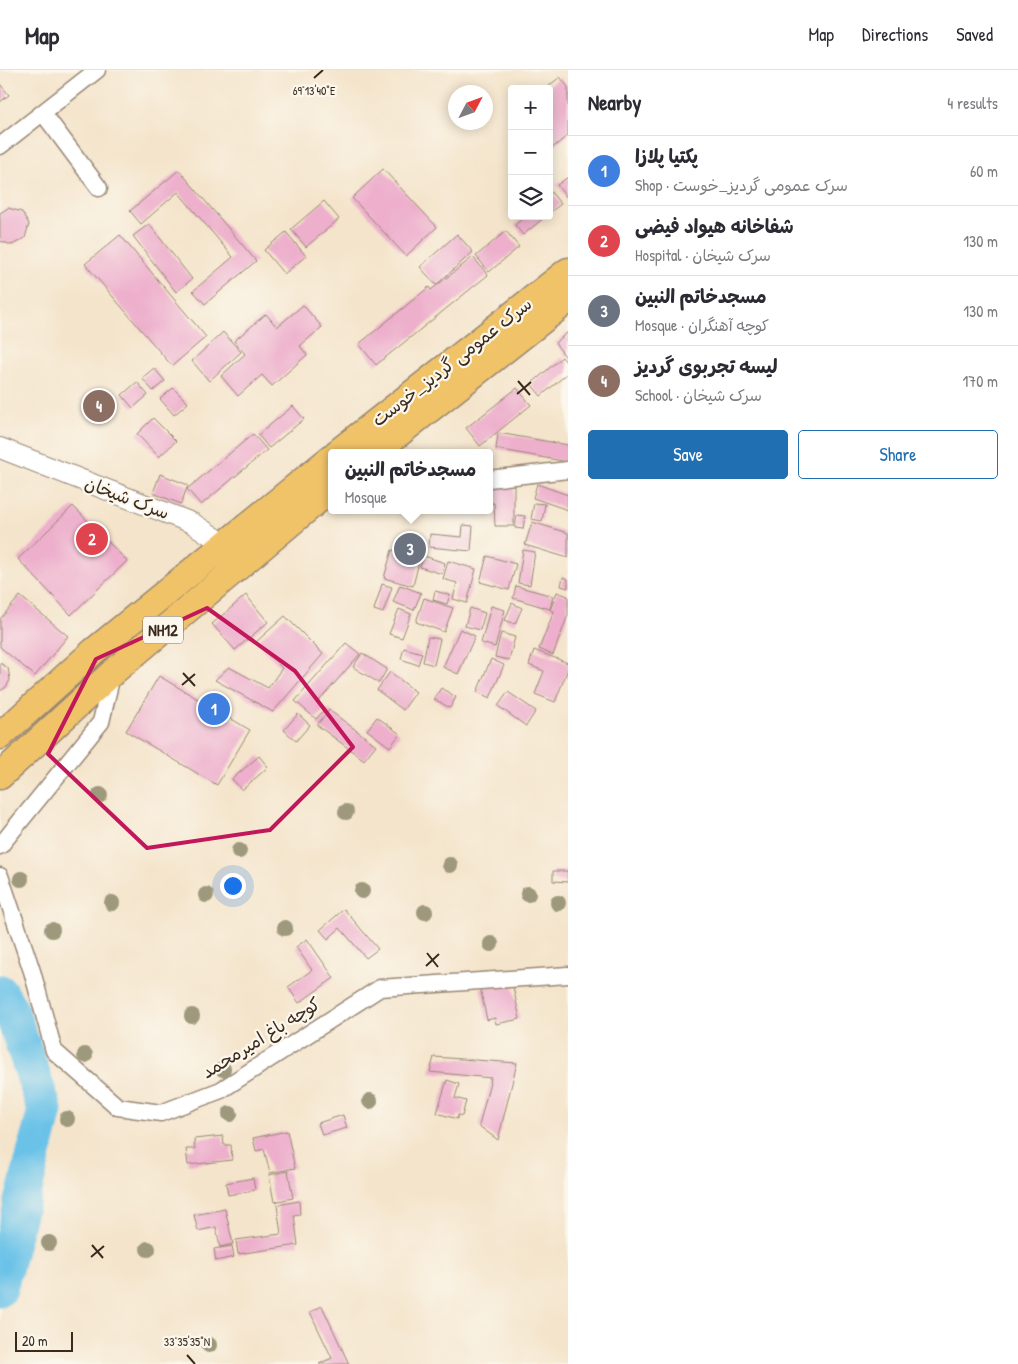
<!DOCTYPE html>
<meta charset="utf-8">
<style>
body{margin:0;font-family:"Patrick Hand","Playpen Sans Arabic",sans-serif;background:#f7f7f7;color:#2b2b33}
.controls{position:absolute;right:15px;top:15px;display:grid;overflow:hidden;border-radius:5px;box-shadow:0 2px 12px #0003}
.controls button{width:45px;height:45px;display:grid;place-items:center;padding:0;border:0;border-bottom:1px solid #e1e1e2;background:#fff;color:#2b2b33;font:25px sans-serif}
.compass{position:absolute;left:448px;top:15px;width:45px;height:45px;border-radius:50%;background:#fff;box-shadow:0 2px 12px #0003;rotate:49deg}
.scale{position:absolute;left:15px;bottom:12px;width:58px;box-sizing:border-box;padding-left:5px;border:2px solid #3b2a1e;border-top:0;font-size:14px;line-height:18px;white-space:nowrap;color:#3b2a1e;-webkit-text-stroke:4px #fbf7ec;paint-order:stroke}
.you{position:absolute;left:232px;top:815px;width:18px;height:18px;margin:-12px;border:4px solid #fff;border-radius:50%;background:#1a73e8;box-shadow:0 0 0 8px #1a73e833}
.badge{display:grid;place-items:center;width:32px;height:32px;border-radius:50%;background:#1f6fb2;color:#fff;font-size:16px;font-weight:700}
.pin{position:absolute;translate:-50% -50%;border:2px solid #fff;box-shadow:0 1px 5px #0006}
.popup{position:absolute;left:328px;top:379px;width:165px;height:65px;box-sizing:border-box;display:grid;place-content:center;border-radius:5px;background:#fff;filter:drop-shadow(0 1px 4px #0005);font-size:16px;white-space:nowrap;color:#7c7c81}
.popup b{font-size:19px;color:#2b2b33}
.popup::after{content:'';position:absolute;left:50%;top:100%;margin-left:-10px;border:10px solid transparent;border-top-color:#fff}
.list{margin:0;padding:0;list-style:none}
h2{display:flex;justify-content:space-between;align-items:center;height:65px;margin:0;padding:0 20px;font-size:21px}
h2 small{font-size:16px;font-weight:400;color:#7c7c81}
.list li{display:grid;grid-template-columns:32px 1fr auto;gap:15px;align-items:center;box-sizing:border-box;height:70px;padding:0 20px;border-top:1px solid #e1e1e2}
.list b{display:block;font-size:19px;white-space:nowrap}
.list p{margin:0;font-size:16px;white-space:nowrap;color:#7c7c81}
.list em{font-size:16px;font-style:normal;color:#7c7c81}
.actions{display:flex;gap:10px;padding:15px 20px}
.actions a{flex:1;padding:11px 0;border:1px solid #1f6fb2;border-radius:5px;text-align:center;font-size:18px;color:#1f6fb2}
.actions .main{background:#1f6fb2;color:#fff}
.icon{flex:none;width:28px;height:28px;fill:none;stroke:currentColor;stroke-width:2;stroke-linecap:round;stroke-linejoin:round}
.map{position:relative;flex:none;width:568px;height:1294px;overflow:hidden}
header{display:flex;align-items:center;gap:30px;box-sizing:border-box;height:70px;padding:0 25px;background:#fff;border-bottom:1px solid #e1e1e2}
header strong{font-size:24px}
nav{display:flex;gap:28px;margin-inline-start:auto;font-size:18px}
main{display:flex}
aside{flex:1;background:#fff}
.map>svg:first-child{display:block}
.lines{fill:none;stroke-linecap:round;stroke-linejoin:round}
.river{stroke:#6bc2e8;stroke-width:35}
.building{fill:#edafcc}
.minor-casing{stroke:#988774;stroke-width:19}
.tertiary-casing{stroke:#988774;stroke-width:22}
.trunk-casing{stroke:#988774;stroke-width:29}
.minor{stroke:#fff;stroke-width:16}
.tertiary{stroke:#fff;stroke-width:20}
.trunk{stroke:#f1c369;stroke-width:26}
.tree{fill:#9e997c}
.marked{fill:none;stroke:#c2185b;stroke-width:4;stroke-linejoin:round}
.ticks{fill:none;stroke:#3b2a1e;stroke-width:2}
.labels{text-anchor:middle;stroke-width:4.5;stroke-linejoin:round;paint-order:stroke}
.shield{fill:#fbf7ec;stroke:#75685c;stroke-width:1}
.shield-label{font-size:16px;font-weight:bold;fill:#3b2a1e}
.street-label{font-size:18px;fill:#3b2a1e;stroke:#fbf7ec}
.ticks-label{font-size:12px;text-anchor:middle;fill:#3b2a1e;stroke:#fbf7ec;stroke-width:4.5;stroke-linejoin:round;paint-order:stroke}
</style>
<header>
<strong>Map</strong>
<nav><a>Map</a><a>Directions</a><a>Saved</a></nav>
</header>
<main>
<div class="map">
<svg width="568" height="1294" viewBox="0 0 568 1294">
<rect width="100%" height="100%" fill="#fbf7ec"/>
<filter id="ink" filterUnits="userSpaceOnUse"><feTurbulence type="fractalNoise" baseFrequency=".02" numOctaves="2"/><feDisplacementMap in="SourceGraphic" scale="10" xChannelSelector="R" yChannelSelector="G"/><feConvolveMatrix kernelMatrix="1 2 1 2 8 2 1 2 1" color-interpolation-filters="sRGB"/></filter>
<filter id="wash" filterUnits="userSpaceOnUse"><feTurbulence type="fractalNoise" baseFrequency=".0096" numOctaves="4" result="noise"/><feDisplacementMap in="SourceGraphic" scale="20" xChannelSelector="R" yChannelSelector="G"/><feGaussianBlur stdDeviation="1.12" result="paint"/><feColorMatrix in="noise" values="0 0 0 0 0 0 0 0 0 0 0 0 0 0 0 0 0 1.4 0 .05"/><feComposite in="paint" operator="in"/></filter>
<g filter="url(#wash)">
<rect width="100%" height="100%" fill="#f4e4cb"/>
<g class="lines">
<path class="river" d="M0,922L11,940L45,1040L0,1219"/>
</g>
<g id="blocks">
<path class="building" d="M560,7L568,17V65L549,81V19H545Z
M0,14L9,25L0,32Z
M383,99L437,157L406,186L352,128Z
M179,100L256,191L205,234L193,221L233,187L178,122L141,154L130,141Z
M568,107V129L557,115Z
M549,120L561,134L549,143Z
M324,131L339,149L306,177L291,159Z
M8,138L22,142L29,154L25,168L12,175L0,171V143Z
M525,146H546L523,165L515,155Z
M149,154L192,209L176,222L133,166Z
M506,161L519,177L489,202L476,186Z
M286,162L306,186L284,204L264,180Z
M457,164L473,182L436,215L420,197Z
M120,165L206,267L172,296L85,194Z
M473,187L488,205L376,295L359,274L429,217L431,220Z
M303,235L322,257L300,276L307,285L272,316L262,305L238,326L221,306L245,284L234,271L266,244L277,257Z
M223,262L241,282L209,311L192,291Z
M568,262V290L555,273Z
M562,287L568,294V303L541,326L531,314Z
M154,298L165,311L153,321L142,308Z
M137,312L148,325L133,338L122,325Z
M173,318L188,333L174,345L160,329Z
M517,318L531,335L480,376L466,358Z
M293,336L304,349L269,378L258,365Z
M153,348L176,371L159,387L137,364Z
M498,363L568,375V392L496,379Z
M253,364L267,380L201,435L187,419Z
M160,404L188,415L181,434L153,423Z
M514,413V456H495L494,433H489V416Z
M537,414L568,425V440L533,428Z
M534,433L545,434L542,451L531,449Z
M73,436L127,491L71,545L18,489Z
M517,445L525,446L523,459L515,458Z
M532,452L568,463V488L525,475Z
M463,455L473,456L471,481L429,477L430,464L462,467Z
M392,480L420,488L413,516L384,508Z
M523,480L535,482L530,515L518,513Z
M424,486L445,493L442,504L420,497Z
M487,486L516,494L509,520L480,512Z
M448,491L476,499L467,533L453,529L457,513L443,509Z
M563,507L568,509V518L561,516Z
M382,514L392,517L383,543L374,540Z
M400,515L421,523L414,540L393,532Z
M516,516L553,526L550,539L513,528Z
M435,521L450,525L447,534L433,530Z
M557,522L568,526V545L553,585L539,579L554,541L550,540Z
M246,525L268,552L235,580L212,554Z
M20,526L68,566L35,606L0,577V549Z
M424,528L453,538L444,562L416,552Z
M512,533L522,538L515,554L505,550Z
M491,536L505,540L495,577L481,573Z
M470,538L485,543L480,560L465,556Z
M399,539L411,544L402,568L389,564Z
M285,546L323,584L273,642L215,610L229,597L268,618L282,598L256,572Z
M460,559L475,566L458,604L443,597Z
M501,563L515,567L509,590L495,587Z
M428,567L440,569L434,595L423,592Z
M346,573L360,584L318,632L325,639L316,649L295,631Z
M404,578L422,583L418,595L401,589Z
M534,580L568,593V599L555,632L535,624L544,601L529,595Z
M362,583L387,599L379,613L353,597Z
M491,589L504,595L490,628L477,622Z
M0,593L8,598L10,610L6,617L0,621Z
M390,602L416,622L403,640L377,620Z
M159,606L250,660L217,715L126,661Z
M441,618L456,627L450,638L434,629Z
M508,622L536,641L526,656L498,636Z
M329,640L376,675L364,690L317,655Z
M298,644L310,655L296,671L284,660Z
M377,647L400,664L390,677L367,660Z
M259,686L268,697L242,720L232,709Z
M553,801H568V812L553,811Z
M344,839L378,879L366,888L340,858L328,869L320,860Z
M307,869L334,908L299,933L288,917L312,900L296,877Z
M512,912L520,949L496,954L495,948L487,950L480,918Z
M434,987L517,993L498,1070L479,1056L491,1008L430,1002Z
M447,1010L459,1014L455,1028L466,1031L462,1046L458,1045L457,1049L437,1043Z
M343,1045L347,1058L322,1065L318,1053Z
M287,1061L295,1098L270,1103L264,1079L256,1081L253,1068Z
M223,1066L224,1075H231L232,1090L188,1095L186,1079H195L194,1069Z
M288,1101L293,1128L274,1132L269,1105Z
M253,1108L255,1120L228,1125L226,1113Z
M299,1131L300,1144L294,1145L298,1175L238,1184L236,1170L281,1164L277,1135Z
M225,1139L233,1174L220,1177L216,1157L198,1161L194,1145Z
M232,1176L234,1187L216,1191L214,1179Z
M322,1236L349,1294H319L332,1288L310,1242Z"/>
</g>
</g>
<g filter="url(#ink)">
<use href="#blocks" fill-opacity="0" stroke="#988774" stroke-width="1"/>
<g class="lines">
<defs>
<path id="minor" d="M43,43L99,118
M0,76L97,0
M489,409L568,400
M0,776L101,652L112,605
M0,806L32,901L54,981L118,1037L161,1043L221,1020L380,918L568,905"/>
<path id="tertiary" d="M0,378L192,453L226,475L234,483"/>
<path id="trunk" d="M337,383L568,201
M374,383L568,230
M0,666L94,581L331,388
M0,706L113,602L331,419"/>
</defs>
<use href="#minor" class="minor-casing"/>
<use href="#tertiary" class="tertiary-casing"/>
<use href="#trunk" class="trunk-casing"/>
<use href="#minor" class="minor"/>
<use href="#tertiary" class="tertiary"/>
<use href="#trunk" class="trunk"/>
</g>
<g class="tree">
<circle cx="100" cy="725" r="8"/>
<circle cx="346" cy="742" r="8"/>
<circle cx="239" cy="781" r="8"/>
<circle cx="450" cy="795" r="8"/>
<circle cx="21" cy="809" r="8"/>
<circle cx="362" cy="821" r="8"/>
<circle cx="528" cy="824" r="8"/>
<circle cx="206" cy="825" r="8"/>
<circle cx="112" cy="833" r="8"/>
<circle cx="558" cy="833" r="8"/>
<circle cx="425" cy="842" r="8"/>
<circle cx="285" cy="858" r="8"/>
<circle cx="52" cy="860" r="8"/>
<circle cx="491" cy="874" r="8"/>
<circle cx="192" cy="946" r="8"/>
<circle cx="85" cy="985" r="8"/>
<circle cx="223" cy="999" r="8"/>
<circle cx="370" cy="1031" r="8"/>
<circle cx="230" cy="1044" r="8"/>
<circle cx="67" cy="1049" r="8"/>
<circle cx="49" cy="1173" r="8"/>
<circle cx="148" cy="1179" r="8"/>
<circle cx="209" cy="1275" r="8"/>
</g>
</g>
<path class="marked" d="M207,538L295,601L353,677L270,760L147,778L48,684L96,589Z"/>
<path class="ticks" d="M314,8L323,0M518,311L530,325M517,324L531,312M183,603L195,616M182,615L195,604M427,883L438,897M426,896L439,884M92,1175L103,1188M91,1187L104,1176M187,1285L195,1294"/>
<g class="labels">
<rect class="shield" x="143" y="546.5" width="40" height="27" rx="4"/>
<g class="shield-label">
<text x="163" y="566">NH12</text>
</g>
<g class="street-label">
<text transform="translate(452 292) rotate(-38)" y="6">سرک عمومی گردیز_خوست</text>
<text transform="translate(127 428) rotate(21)" y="6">سرک شیخان</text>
<text transform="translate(261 968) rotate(-32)" y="6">کوچه باغ امیرمحمد</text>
</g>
</g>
<g class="ticks-label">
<text x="314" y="25">69°13'40"E</text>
<text x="187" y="1276">33°35'35"N</text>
</g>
</svg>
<div class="controls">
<button>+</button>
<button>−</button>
<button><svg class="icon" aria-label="layers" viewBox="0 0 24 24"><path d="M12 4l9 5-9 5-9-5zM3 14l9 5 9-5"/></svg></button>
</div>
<svg class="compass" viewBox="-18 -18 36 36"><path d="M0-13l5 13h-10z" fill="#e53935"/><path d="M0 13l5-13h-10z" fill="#7c7c81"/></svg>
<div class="scale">20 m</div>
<div class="you"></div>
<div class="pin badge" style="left:214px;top:639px;background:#3f7fe0">1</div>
<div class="pin badge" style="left:92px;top:469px;background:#e0444e">2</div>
<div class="pin badge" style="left:410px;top:479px;background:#6b7280">3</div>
<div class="popup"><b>مسجدخاتم النبین</b>Mosque</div>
<div class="pin badge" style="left:99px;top:336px;background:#8d6e63">4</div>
</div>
<aside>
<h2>Nearby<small>4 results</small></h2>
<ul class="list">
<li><span class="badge" style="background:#3f7fe0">1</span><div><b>پکتیا پلازا</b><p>Shop · سرک عمومی گردیز_خوست</p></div><em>60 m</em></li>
<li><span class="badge" style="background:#e0444e">2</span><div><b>شفاخانه هیواد فیضی</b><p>Hospital · سرک شیخان</p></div><em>130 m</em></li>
<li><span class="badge" style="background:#6b7280">3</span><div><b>مسجدخاتم النبین</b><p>Mosque · کوچه آهنگران</p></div><em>130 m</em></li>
<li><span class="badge" style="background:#8d6e63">4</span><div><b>لیسه تجربوی گردیز</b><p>School · سرک شیخان</p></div><em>170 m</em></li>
</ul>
<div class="actions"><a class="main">Save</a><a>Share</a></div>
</aside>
</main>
